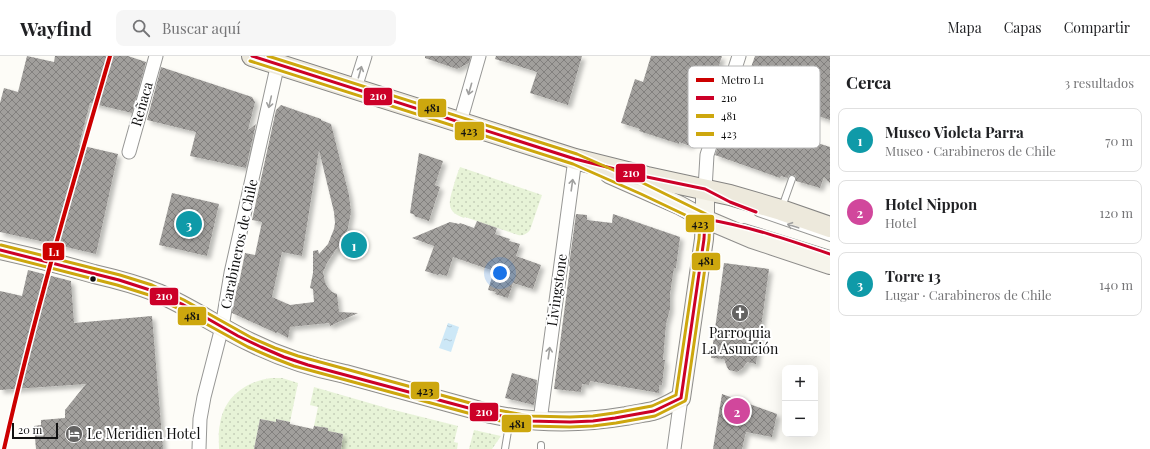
<!DOCTYPE html>
<html lang="es">
<meta charset="utf-8">
<style>
body{margin:0;font-family:"Playfair Display",serif;background:#f6f6f6;color:#202124}
.controls{position:absolute;right:12px;bottom:12px;display:grid;overflow:hidden;border-radius:8px;box-shadow:0 4px 16px #0002}
.controls button{width:36px;height:36px;display:grid;place-items:center;padding:0;border:0;border-bottom:1px solid #e0e0e0;background:#fff;color:#202124;font:20px sans-serif}
.scale{position:absolute;left:12px;bottom:10px;width:46px;box-sizing:border-box;padding-left:4px;border:2px solid #111;border-top:0;font-size:11px;line-height:14px;white-space:nowrap;color:#111;-webkit-text-stroke:3px #fff;paint-order:stroke}
.you{position:absolute;left:500px;top:217px;width:14px;height:14px;margin:-10px;border:3px solid #fff;border-radius:50%;background:#1a73e8;box-shadow:0 0 0 6px #1a73e833}
.badge{display:grid;place-items:center;width:26px;height:26px;border-radius:50%;background:#d93025;color:#fff;font-size:13px;font-weight:700}
.pin{position:absolute;translate:-50% -50%;border:2px solid #fff;box-shadow:0 1px 4px #0006}
.list{margin:0;padding:0;list-style:none}
h2{display:flex;justify-content:space-between;align-items:center;height:52px;margin:0;padding:0 16px;font-size:17px}
h2 small{font-size:13px;font-weight:400;color:#757577}
.list li{display:grid;grid-template-columns:26px 1fr auto;gap:12px;align-items:center;box-sizing:border-box;height:64px;margin:0 8px 8px;padding:0 8px;border:1px solid #e0e0e0;border-radius:8px}
.list b{display:block;font-size:15px;white-space:nowrap}
.list p{margin:0;font-size:13px;white-space:nowrap;color:#757577}
.list em{font-size:13px;font-style:normal;color:#757577}
.icon{flex:none;width:22px;height:22px;fill:none;stroke:currentColor;stroke-width:2;stroke-linecap:round;stroke-linejoin:round}
.map{position:relative;flex:none;width:830px;height:393px;overflow:hidden}
header{display:flex;align-items:center;gap:24px;box-sizing:border-box;height:56px;padding:0 20px;background:#fff;border-bottom:1px solid #e0e0e0}
header strong{font-size:19px}
nav{display:flex;gap:22px;margin-inline-start:auto;font-size:14px}
.search{width:280px;height:36px;background:#f6f6f6;display:flex;align-items:center;gap:10px;box-sizing:border-box;padding:0 14px;border-radius:8px;color:#757577;font-size:15px}
main{display:flex}
aside{flex:1;background:#fff}
.map>svg:first-child{display:block}
.grass{fill:url(#grass-dots)}
.water{fill:url(#water-ripples)}
.building{fill:url(#building-cross-hatch);fill-rule:evenodd;filter:url(#shadow)}
.lines{fill:none;stroke-linecap:round;stroke-linejoin:round}
.service-casing{stroke:#979795;stroke-width:8}
.minor-casing{stroke:#979795;stroke-width:15}
.secondary-casing{stroke:#8e8d8b;stroke-width:20}
.primary-casing{stroke:#858482;stroke-width:22}
.service{stroke:#fffffe;stroke-width:6}
.minor{stroke:#fffffe;stroke-width:13}
.secondary{stroke:#f6f4eb;stroke-width:18}
.primary{stroke:#ede9dc;stroke-width:20}
.bus-1-casing{stroke:#fff;stroke-width:6}
.bus-2-casing{stroke:#fff;stroke-width:6}
.bus-3-casing{stroke:#fff;stroke-width:6}
.bus-1{stroke:#cc0028;stroke-width:3}
.bus-2{stroke:#cda70e;stroke-width:3}
.bus-3{stroke:#cda70e;stroke-width:3}
.metro-1-casing{stroke:#fff;stroke-width:7}
.metro-1{stroke:#c00;stroke-width:4}
.oneway{stroke:#a0a09f}
.bus-dot{fill:#111;stroke:#fff;stroke-width:1.5}
.labels{text-anchor:middle;stroke-width:4;stroke-linejoin:round;paint-order:stroke}
.street-label{font-size:14px;fill:#111;stroke:#fff}
.poi-label{font-size:14px;fill:#111;stroke:#fff}
.key{fill:#fff;stroke:#b8b8b8;stroke-width:1}
.key-label{font-size:11px;fill:#111}
.line-badge{stroke:#fff;stroke-width:1.5}
.badge-label{font-size:11px;text-anchor:middle;font-weight:bold;fill:#fff}
.pale-badge-label{font-size:11px;text-anchor:middle;font-weight:bold;fill:#111}
</style>
<header>
<strong>Wayfind</strong>
<div class="search"><svg class="icon" aria-label="search" viewBox="0 0 24 24"><circle cx="10" cy="10" r="6"/><path d="M15 15l6 6"/></svg>Buscar aquí</div>
<nav><a>Mapa</a><a>Capas</a><a>Compartir</a></nav>
</header>
<main>
<div class="map">
<svg width="830" height="393" viewBox="0 0 830 393">
<defs>
<pattern id="grass-dots" width="8" height="8" patternUnits="userSpaceOnUse"><rect width="8" height="8" fill="#e7f3d7"/><path d="M2 2h.1M6 6h.1" fill="none" stroke="#c5cfb8" stroke-width="1.8" stroke-linecap="round"/></pattern>
<pattern id="water-ripples" width="26" height="14" patternUnits="userSpaceOnUse"><rect width="26" height="14" fill="#cde8f7"/><path d="M2 4q2-2 4 0t4 0M15 11q2-2 4 0t4 0" fill="none" stroke="#afc6d3"/></pattern>
<pattern id="building-cross-hatch" width="8" height="8" patternUnits="userSpaceOnUse"><rect width="8" height="8" fill="#a19f9c"/><path d="M0 0l8 8M0 8l8-8" fill="none" stroke="#82807e"/></pattern>
<filter id="shadow"><feDropShadow dx="3.5" dy="3.5" stdDeviation="2" flood-color="#0004"/></filter>
</defs>
<rect width="100%" height="100%" fill="#fdfcf7"/>
<path class="grass" d="M460,111L542,139L530,174C527,178 523,180 518,179L465,161L464,162C447,156 448,148 453,132C455,125 457,118 460,111Z
M271,322H282L298,327L290,366L276,363V366L260,363L254,393H219C219,385 218,376 220,368C224,341 245,326 271,322Z
M314,331L390,353L458,370L454,386L458,387L457,393H341L343,378L328,375V372L314,370L318,351L310,349Z
M474,374L501,380L492,393H469Z"/>
<path class="water" d="M448,267L459,271L451,296L439,292Z"/>
<path class="building" d="M27,0L54,6L55,0H128L146,6L132,57L90,47L79,89L118,98L96,198L49,187L0,176V47L4,32L18,36Z
M425,0H471L469,7L457,13L425,2Z
M496,0H582L568,49L530,37L537,16L495,3Z
M651,0H722L700,66L698,65L690,90L679,86V88L639,75L640,73L621,67L635,23L643,26Z
M755,0H830V64L761,40L747,83L772,91L784,52L799,81L830,91V127L824,121L820,132L796,125V120L793,119H789L788,122L781,120L780,122L715,99L737,32L743,34Z
M161,11L252,41L255,46L248,74L256,68L246,112L190,100L196,76L147,64Z
M281,49L321,63V64L331,68L349,139L351,156L348,172L345,180L327,207L323,216L325,226L328,232L332,236L337,238L339,256L358,257L330,270L329,267L290,271L288,282L277,276L276,277L232,257L238,227H239L245,197L255,199L262,166L252,164L276,54ZM319,94L334,156L335,167L334,173L328,188L319,198L318,194L313,195V217L310,232L313,233L314,246L290,249L272,241L282,196L302,200Z
M419,97L443,105L435,129L440,131L429,165L414,160L415,159L410,157Z
M172,137L219,148L207,200L159,189Z
M576,158L587,159V164L612,167L613,158L680,181L676,212H674L670,238V253L666,268L663,304H665L662,329H659V337L590,325L589,329L582,328L581,336L554,333L570,211L569,209Z
M477,165L497,172L495,178L510,183L509,185L520,188L516,200L541,209L533,233L513,227L508,242L495,238L496,236L488,234L494,215L453,201L447,220L439,218L438,219L425,215L434,190L412,182L450,166L459,168L460,167L474,172Z
M724,207L769,213L756,308L747,306L743,312L737,316L729,314L727,311L724,303L711,302Z
M28,214L71,225L74,267L152,260L163,393H36L34,370L41,369V364L65,362V354L86,328L0,334V235L22,240Z
M512,317L537,324L534,349L505,342Z
M722,338L777,358L772,381L746,376L742,393H713Z
M260,363L276,366V363L290,366V368L313,373L314,370L328,372V375L343,378L341,393H254Z"/>
<g class="lines">
<defs>
<path id="service" d="M782,151L792,123
M758,157L830,182
M744,171L830,198
M505,393L510,363
M541,393V389"/>
<path id="minor" d="M355,32L365,0
M460,66L479,0
M129,96L156,0
M705,133L707,99L739,0
M540,365L575,103
M199,393L200,363L204,341L222,271L231,217L278,7
M674,393L681,342"/>
<path id="secondary" d="M609,118L679,149L705,163L752,183L830,209
M0,194C32,201 63,209 94,218C116,223 138,229 158,237C190,251 219,271 250,286C280,301 311,311 345,318L491,358C537,368 579,368 626,360C635,358 644,357 653,355C663,352 672,346 681,342L704,183L705,163V133"/>
<path id="primary" d="M252,0L575,103L647,121L730,139L781,154L830,171"/>
</defs>
<use href="#service" class="service-casing"/>
<use href="#minor" class="minor-casing"/>
<use href="#secondary" class="secondary-casing"/>
<use href="#primary" class="primary-casing"/>
<use href="#service" class="service"/>
<use href="#minor" class="minor"/>
<use href="#secondary" class="secondary"/>
<use href="#primary" class="primary"/>
<defs>
<path id="bus-1" d="M252,0L575,103L647,121L705,133L730,146L756,156
M0,194L119,224L150,234L182,248L238,280L261,291L284,301L308,309L491,358L529,365L570,366L593,365L615,362L654,355L681,342L704,183L705,163C748,170 789,184 830,198"/>
<path id="bus-2" d="M0,199L117,229L149,239L179,253L248,291L271,301L294,310L490,363L528,370L570,371L593,370L616,367L655,360L685,345L686,343L709,184L710,163L708,159L645,128L577,98L268,0"/>
<path id="bus-3" d="M1,189L120,219L152,229L184,244L252,282L275,292L298,300L492,353L530,360L570,361L593,360L614,357L652,350L676,339L699,183L700,166L641,138L573,108L250,5"/>
</defs>
<use href="#bus-1" class="bus-1-casing"/>
<use href="#bus-2" class="bus-2-casing"/>
<use href="#bus-3" class="bus-3-casing"/>
<use href="#bus-1" class="bus-1"/>
<use href="#bus-2" class="bus-2"/>
<use href="#bus-3" class="bus-3"/>
<defs>
<path id="metro-1" d="M4,393C34,260 72,130 110,0"/>
</defs>
<use href="#metro-1" class="metro-1-casing"/>
<use href="#metro-1" class="metro-1"/>
</g>
<defs><path id="oneway-shaft" d="M-6 0H5M1.5-3L5.5 0L1.5 3" fill="none" stroke-width="1.6" stroke-linecap="round" stroke-linejoin="round"/></defs>
<g class="oneway">
<use href="#oneway-shaft" transform="translate(360 16) rotate(-74)"/>
<use href="#oneway-shaft" transform="translate(470 33) rotate(106)"/>
<use href="#oneway-shaft" transform="translate(270 46) rotate(103)"/>
<use href="#oneway-shaft" transform="translate(572 129) rotate(-82)"/>
<use href="#oneway-shaft" transform="translate(793 170) rotate(-162)"/>
<use href="#oneway-shaft" transform="translate(549 297) rotate(-82)"/>
</g>
<defs>
<symbol id="church-disc" viewBox="-11 -11 22 22"><circle r="9.5" fill="#646362" stroke="#fff"/><path d="M-1.2-6h2.4v3.5h3.3v2.4h-3.3V6h-2.4V-.1h-3.3v-2.4h3.3Z" fill="#fff"/></symbol>
<symbol id="hotel-disc" viewBox="-11 -11 22 22"><circle r="9.5" fill="#646362" stroke="#fff"/><path d="M-6-4.5h1.5V1H6V5H4.5V3h-9V5H-6ZM-4 0a1.8 1.8 0 1 1 3.6 0ZM.5 0V-2.5h3Q6-2.5 6 0Z" fill="#fff"/></symbol>
</defs>
<g fill-rule="evenodd">
<use href="#church-disc" x="730" y="247" width="20" height="20"/>
<use href="#hotel-disc" x="64" y="368" width="20" height="20"/>
</g>
<circle class="bus-dot" cx="93" cy="223" r="3.5"/>
<g class="labels">
<g class="street-label">
<text transform="translate(142 48) rotate(-74)" y="5">Reñaca</text>
<text transform="translate(239 188) rotate(-78)" y="5">Carabineros de Chile</text>
<text transform="translate(557 234) rotate(-82)" y="5">Livingstone</text>
</g>
<g class="poi-label">
<text x="740" y="282">Parroquia<tspan x="740" dy="16">La Asunción</tspan></text>
<text x="87" y="383" text-anchor="start">Le Meridien Hotel</text>
</g>
</g>
<rect x="688" y="10" width="132" height="82" rx="6" class="key"/>
<rect x="696" y="22" width="18" height="4" fill="#c00"/>
<rect x="696" y="40" width="18" height="4" fill="#cc0028"/>
<rect x="696" y="58" width="18" height="4" fill="#cda70e"/>
<rect x="696" y="76" width="18" height="4" fill="#cda70e"/>
<g class="key-label">
<text x="721" y="28">Metro L1</text>
<text x="721" y="46">210</text>
<text x="721" y="64">481</text>
<text x="721" y="82">423</text>
</g>
<g class="line-badge">
<rect x="363" y="31" width="30" height="19" rx="4" fill="#cc0028"/>
<rect x="417" y="42" width="30" height="20" rx="4" fill="#cda70e"/>
<rect x="454" y="65" width="31" height="20" rx="4" fill="#cda70e"/>
<rect x="615" y="107" width="31" height="20" rx="4" fill="#cc0028"/>
<rect x="685" y="158" width="30" height="19" rx="4" fill="#cda70e"/>
<rect x="42" y="186" width="23" height="19" rx="4" fill="#c00"/>
<rect x="691" y="196" width="30" height="19" rx="4" fill="#cda70e"/>
<rect x="149" y="231" width="30" height="19" rx="4" fill="#cc0028"/>
<rect x="177" y="250" width="30" height="20" rx="4" fill="#cda70e"/>
<rect x="410" y="325" width="30" height="19" rx="4" fill="#cda70e"/>
<rect x="469" y="346" width="30" height="20" rx="4" fill="#cc0028"/>
<rect x="501" y="358" width="31" height="19" rx="4" fill="#cda70e"/>
</g>
<g class="badge-label">
<text x="378" y="44">210</text>
<text x="631" y="121">210</text>
<text x="54" y="200">L1</text>
<text x="164" y="244">210</text>
<text x="484" y="360">210</text>
</g>
<g class="pale-badge-label">
<text x="432" y="56">481</text>
<text x="469" y="79">423</text>
<text x="700" y="172">423</text>
<text x="706" y="209">481</text>
<text x="192" y="264">481</text>
<text x="425" y="339">423</text>
<text x="517" y="372">481</text>
</g>
</svg>
<div class="controls">
<button>+</button>
<button>−</button>
</div>
<div class="scale">20 m</div>
<div class="you"></div>
<div class="pin badge" style="left:354px;top:189px;background:#0f9aa8">1</div>
<div class="pin badge" style="left:737px;top:355px;background:#d1479c">2</div>
<div class="pin badge" style="left:189px;top:168px;background:#0f9aa8">3</div>
</div>
<aside>
<h2>Cerca<small>3 resultados</small></h2>
<ul class="list">
<li><span class="badge" style="background:#0f9aa8">1</span><div><b>Museo Violeta Parra</b><p>Museo · Carabineros de Chile</p></div><em>70 m</em></li>
<li><span class="badge" style="background:#d1479c">2</span><div><b>Hotel Nippon</b><p>Hotel</p></div><em>120 m</em></li>
<li><span class="badge" style="background:#0f9aa8">3</span><div><b>Torre 13</b><p>Lugar · Carabineros de Chile</p></div><em>140 m</em></li>
</ul>
</aside>
</main>
